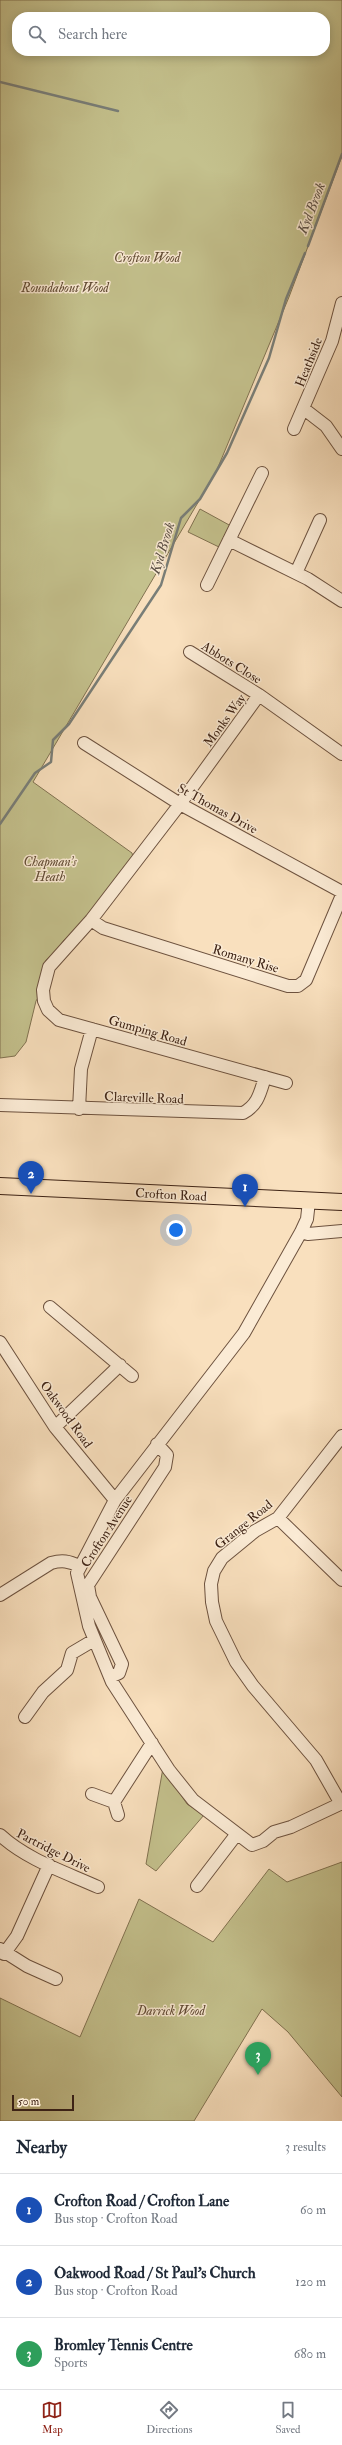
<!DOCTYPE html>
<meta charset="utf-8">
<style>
body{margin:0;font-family:"IM FELL Double Pica",serif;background:#f6f6f7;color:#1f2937}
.scale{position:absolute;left:12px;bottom:10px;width:62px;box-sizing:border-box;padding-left:4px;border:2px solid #3e2315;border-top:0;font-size:11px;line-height:14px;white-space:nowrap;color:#3e2315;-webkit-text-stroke:3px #fbebd5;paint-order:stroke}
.you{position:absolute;left:176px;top:1230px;width:14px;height:14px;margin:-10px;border:3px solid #fff;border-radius:50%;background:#1a73e8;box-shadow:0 0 0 6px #1a73e833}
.badge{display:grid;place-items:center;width:26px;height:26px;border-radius:50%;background:#8f2418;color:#fff;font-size:13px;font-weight:700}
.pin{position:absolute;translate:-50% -33px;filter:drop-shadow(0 1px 2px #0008)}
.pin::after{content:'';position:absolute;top:21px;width:14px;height:12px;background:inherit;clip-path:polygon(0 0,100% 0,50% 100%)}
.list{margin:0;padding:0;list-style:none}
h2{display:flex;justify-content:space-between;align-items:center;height:52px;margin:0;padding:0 16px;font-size:17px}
h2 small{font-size:13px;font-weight:400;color:#747a83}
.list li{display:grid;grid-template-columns:26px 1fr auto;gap:12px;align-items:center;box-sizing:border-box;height:72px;padding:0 16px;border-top:1px solid #e0e1e3}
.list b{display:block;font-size:15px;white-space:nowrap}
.list p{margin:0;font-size:13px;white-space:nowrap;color:#747a83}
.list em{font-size:13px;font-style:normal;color:#747a83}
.icon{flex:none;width:22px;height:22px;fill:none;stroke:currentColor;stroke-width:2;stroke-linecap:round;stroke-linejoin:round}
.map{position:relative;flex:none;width:342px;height:2121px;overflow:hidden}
.search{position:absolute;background:#fff;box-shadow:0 2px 10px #0003;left:12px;right:12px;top:12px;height:44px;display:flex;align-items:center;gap:10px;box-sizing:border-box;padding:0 14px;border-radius:16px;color:#747a83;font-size:15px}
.sheet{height:268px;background:#fff}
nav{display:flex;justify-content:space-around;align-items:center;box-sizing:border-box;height:56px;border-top:1px solid #e0e1e3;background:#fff;font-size:11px;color:#747a83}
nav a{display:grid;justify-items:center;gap:2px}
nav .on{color:#8f2418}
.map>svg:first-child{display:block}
.green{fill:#c4c18d;stroke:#817251;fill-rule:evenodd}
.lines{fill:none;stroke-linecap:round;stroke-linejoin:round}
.stream{stroke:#797e78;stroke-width:2.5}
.minor-casing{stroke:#6d523f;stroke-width:14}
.major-casing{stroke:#3e2315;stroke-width:18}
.minor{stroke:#fbebd5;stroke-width:12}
.major{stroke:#f9e0be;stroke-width:16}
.labels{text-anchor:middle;stroke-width:3;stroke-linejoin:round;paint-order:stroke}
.park-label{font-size:13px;font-style:italic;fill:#604a33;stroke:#fbebd5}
.street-label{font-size:13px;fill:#3e2315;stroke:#fbebd5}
.water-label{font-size:14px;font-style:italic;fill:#5c5147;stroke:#fbebd5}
</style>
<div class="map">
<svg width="342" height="2121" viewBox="0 0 342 2121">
<rect width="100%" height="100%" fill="#f9e0be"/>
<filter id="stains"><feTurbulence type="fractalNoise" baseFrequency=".005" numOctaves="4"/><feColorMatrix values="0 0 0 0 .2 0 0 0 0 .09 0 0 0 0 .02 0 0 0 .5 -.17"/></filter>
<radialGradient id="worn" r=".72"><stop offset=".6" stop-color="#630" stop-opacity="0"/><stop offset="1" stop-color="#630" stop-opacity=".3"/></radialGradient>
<path class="green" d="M0,0H342V156L289,297L216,472L33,782L132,853L133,857L109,889L106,890L107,897L63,941L64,944L46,960L39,996L36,1001L26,1042L15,1056L0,1058ZM17,17H325V51H17Z
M200,509L231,526L221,548L188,532Z
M163,1768L187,1804L204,1815L156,1871L146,1864Z
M342,1862V2097L288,2032L262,2009L194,2121H0V1998L80,2037L139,1899L213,1942L269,1869L287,1882Z"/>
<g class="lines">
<path class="stream" d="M0,82L118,111
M308,246L342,154
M0,824L35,773L51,762L53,740L69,724L161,585L181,518L200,499L227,453L269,358L286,299L305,253"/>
<defs>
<path id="minor" d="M304,409L326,426L342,449
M294,429L332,341L342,303
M229,540L308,579L342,601
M296,573L320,520
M207,585L262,473
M190,652L259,695
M84,743L180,804L342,892
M91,920L103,928L288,986H298L306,980L342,895
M286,1083L59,1020L48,1010L44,1001L43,990L49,967L91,920L180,804L259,695L342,754
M0,1105L243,1113C258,1105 260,1093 265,1077
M79,1109L81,1069L92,1029
M309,1201L307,1219L301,1232L244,1333L115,1500L77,1573L89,1626L112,1682L169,1770L193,1800L252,1845L263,1841L274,1832L291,1827L342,1803
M301,1232L308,1234L342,1231
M50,1307L132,1376
M0,1342L55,1427L115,1500
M55,1427L120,1365
M278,1518L342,1580
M0,1595L51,1563C62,1560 69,1561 79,1566
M110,1677L119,1673L122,1664L90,1597L88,1585L165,1467L167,1455L157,1444
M25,1717L43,1692L67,1670L72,1653L94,1640
M92,1794L114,1802L152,1743
M114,1802L118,1815
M341,1804L316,1760L253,1686L236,1662L216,1621L212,1602L211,1584L214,1571L222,1558L255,1531L278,1518L342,1436
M0,1835C27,1860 65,1872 98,1887
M197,1886L236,1835
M0,1949L27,1966L56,1979
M4,1954L17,1936L49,1865"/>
<path id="major" d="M0,1186L342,1202"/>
</defs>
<use href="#minor" class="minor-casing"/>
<use href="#major" class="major-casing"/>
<use href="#minor" class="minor"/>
<use href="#major" class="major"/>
</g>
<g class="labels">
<g class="park-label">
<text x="147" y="262">Crofton Wood</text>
<text x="65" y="292">Roundabout Wood</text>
<text x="50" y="866">Chapman's<tspan x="50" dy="15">Heath</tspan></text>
<text x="171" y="2015">Darrick Wood</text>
</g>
<g class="street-label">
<text transform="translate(308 362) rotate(-68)" y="5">Heathside</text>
<text transform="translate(232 662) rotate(32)" y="5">Abbots Close</text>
<text transform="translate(224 720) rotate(-54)" y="5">Monks Way</text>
<text transform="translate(218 808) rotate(29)" y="5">St Thomas Drive</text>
<text transform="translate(246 958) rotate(17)" y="5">Romany Rise</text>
<text transform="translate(148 1030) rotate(16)" y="5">Gumping Road</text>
<text transform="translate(144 1097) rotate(2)" y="5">Clareville Road</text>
<text transform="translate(171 1194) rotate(3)" y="5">Crofton Road</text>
<text transform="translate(67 1414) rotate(54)" y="5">Oakwood Road</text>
<text transform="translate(243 1524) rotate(-39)" y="5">Grange Road</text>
<text transform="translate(106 1531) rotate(-57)" y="5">Crofton Avenue</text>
<text transform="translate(54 1850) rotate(27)" y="5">Partridge Drive</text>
</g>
<g class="water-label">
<text transform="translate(311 208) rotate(-69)" y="5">Kyd Brook</text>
<text transform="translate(162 548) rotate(-73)" y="5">Kyd Brook</text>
</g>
</g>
<rect width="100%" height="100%" filter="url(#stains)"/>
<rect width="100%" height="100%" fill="url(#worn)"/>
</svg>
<div class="scale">50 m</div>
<div class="you"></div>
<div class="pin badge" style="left:245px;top:1207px;background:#1a4fb4">1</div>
<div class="pin badge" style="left:31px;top:1194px;background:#1a4fb4">2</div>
<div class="pin badge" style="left:258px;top:2075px;background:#2e9e5b">3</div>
<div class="search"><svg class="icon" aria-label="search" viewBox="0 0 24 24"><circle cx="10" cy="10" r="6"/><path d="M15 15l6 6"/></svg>Search here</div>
</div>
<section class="sheet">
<h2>Nearby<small>3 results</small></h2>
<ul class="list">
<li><span class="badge" style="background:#1a4fb4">1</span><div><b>Crofton Road / Crofton Lane</b><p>Bus stop · Crofton Road</p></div><em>60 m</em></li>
<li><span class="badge" style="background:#1a4fb4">2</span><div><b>Oakwood Road / St Paul's Church</b><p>Bus stop · Crofton Road</p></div><em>120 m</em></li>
<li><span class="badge" style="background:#2e9e5b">3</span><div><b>Bromley Tennis Centre</b><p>Sports</p></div><em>680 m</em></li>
</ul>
</section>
<nav>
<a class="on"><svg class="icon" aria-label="map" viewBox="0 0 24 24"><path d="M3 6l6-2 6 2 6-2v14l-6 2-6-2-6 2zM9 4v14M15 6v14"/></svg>Map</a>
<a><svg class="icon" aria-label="directions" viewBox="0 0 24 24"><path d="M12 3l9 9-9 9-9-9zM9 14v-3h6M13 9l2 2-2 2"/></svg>Directions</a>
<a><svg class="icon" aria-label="saved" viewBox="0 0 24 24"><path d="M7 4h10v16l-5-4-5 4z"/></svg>Saved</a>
</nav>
